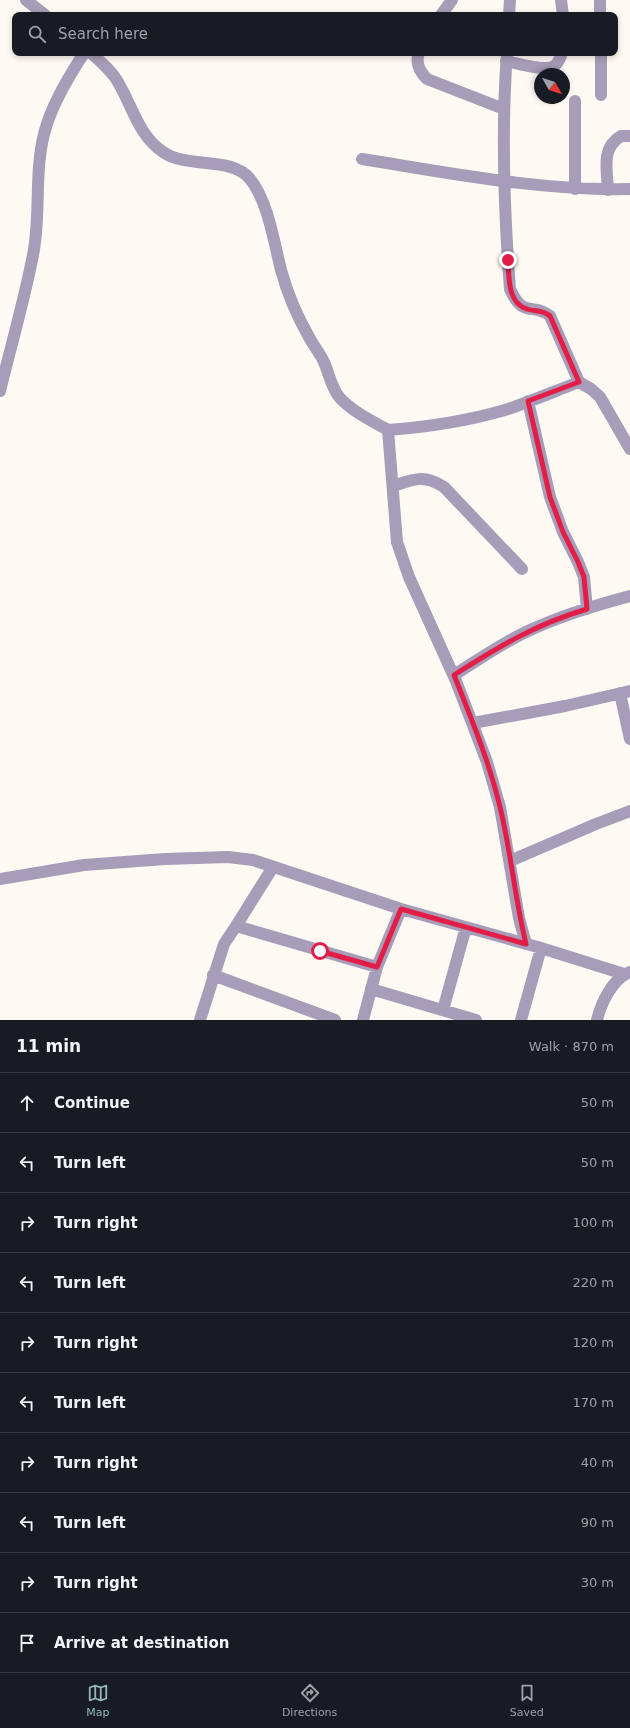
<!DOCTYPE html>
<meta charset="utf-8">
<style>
body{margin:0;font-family:"DejaVu Sans",sans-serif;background:#20242c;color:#f1f3f6}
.compass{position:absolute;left:534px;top:68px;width:36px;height:36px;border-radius:50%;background:#171b24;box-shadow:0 2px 6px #0003;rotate:129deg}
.stop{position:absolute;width:12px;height:12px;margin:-9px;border:3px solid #e11d48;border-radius:50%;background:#fff}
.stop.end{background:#e11d48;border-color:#fff;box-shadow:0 1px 4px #0008}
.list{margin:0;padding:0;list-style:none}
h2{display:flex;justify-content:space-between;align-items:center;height:52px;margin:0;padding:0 16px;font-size:17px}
h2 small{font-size:13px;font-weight:400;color:#9ea1a6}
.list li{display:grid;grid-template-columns:26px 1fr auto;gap:12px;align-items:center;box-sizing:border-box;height:60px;padding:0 16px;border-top:1px solid #363941}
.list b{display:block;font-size:15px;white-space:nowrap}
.list em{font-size:13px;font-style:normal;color:#9ea1a6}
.icon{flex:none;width:22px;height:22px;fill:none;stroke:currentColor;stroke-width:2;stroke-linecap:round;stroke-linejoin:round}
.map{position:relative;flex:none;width:630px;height:1020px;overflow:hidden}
.search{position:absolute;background:#171b24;box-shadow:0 2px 6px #0003;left:12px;right:12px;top:12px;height:44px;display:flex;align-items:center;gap:10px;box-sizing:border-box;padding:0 14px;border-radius:8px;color:#9ea1a6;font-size:15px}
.sheet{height:652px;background:#171b24}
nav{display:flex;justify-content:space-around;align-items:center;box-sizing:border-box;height:56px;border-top:1px solid #363941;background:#171b24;font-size:11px;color:#9ea1a6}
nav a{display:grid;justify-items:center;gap:2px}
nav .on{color:#94b7ba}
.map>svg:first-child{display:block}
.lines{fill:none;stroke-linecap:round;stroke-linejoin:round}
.minor{stroke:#a79db8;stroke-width:12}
.route{stroke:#e11d48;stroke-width:5}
</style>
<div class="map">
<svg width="630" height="1020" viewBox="0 0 630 1020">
<rect width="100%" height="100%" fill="#fef9f3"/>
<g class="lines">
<path class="minor" d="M26,0L45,15
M561,0L563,15
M600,0V15
M441,15L452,0
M509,15L510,0
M91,53C101,62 113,72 119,84C133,108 139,136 163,152C187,169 232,156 250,179C268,201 274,242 281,270C287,292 297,316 309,337C313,345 319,352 323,360C329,372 331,388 340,398C353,412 372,421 388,430L397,542L409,577L456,681L487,762L500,807L519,918L526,944
M419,53C415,63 420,72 427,79L504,109
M507,53C501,132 504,211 510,289C523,319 533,302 550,316L579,382L591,389L600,397L630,449
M601,53V95
M506,61C516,63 545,72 554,66C559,63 560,58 562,53
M575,101V189
M362,159C450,173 540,191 630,189
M608,190C607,169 601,148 621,136H630
M0,391C11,346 24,301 33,255C41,216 34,174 44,134C51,106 68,78 84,53
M528,401L550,497L563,532L578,562L584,577L587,609
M388,430C428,427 467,421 505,410C530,402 555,391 579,382
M393,486C414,479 424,474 444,487L522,569
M454,675C478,660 502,643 528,631C560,616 596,605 630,596
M620,693L630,739
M473,723L565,706L630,691
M510,861L596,824L630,811
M0,879L84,865L165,859L228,857L253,860L401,909L541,948L624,974
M236,926L273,867
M213,975L335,1020
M371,989L476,1020
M443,1010L466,927
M200,1020L224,944L236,926L377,967
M363,1020L377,967L401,909
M521,1020L541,948
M597,1020C601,1003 613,978 630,972"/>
</g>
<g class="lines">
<path class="route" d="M320,951L377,967L401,909L526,944C515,899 511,852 500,807C489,761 471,718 454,675C498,647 536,624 587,609L584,577L578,562L563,532L550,497L528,401L579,382L550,316C542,309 536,312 527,309C507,303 509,276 508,260"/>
</g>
</svg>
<svg class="compass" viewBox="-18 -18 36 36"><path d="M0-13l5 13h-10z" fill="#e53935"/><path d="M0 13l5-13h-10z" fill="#9ea1a6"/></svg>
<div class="stop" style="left:320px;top:951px"></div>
<div class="stop end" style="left:508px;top:260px"></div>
<div class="search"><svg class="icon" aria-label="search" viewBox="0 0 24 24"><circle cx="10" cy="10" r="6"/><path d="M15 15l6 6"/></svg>Search here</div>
</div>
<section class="sheet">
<h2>11 min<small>Walk · 870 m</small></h2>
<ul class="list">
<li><svg class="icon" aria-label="ahead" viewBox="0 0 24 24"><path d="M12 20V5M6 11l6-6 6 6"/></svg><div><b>Continue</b></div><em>50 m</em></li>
<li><svg class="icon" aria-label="left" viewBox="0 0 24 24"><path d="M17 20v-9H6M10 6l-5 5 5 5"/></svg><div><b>Turn left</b></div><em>50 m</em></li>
<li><svg class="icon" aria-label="right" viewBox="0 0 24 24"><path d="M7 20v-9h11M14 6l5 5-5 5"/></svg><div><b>Turn right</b></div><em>100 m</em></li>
<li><svg class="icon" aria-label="left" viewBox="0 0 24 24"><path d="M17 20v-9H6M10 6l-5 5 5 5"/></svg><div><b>Turn left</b></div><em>220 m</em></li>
<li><svg class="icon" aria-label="right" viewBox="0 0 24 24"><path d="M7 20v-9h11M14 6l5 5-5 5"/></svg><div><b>Turn right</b></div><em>120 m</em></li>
<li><svg class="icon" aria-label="left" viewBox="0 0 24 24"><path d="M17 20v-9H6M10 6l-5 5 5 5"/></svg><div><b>Turn left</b></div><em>170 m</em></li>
<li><svg class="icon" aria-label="right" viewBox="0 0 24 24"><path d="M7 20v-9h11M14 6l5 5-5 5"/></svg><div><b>Turn right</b></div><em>40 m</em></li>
<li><svg class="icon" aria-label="left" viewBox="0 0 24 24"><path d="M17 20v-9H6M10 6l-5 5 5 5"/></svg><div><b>Turn left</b></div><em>90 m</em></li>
<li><svg class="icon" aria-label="right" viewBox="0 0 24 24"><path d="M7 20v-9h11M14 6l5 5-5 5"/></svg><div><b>Turn right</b></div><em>30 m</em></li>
<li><svg class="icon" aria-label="arrive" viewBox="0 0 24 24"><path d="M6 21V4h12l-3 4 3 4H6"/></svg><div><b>Arrive at destination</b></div></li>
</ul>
</section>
<nav>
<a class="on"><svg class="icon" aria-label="map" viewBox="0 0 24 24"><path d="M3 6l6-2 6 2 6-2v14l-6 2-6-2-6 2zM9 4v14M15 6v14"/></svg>Map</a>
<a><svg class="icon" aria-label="directions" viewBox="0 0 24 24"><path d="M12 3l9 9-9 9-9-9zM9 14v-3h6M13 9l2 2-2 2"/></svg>Directions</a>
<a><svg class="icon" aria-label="saved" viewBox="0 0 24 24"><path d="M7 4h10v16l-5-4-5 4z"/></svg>Saved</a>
</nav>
